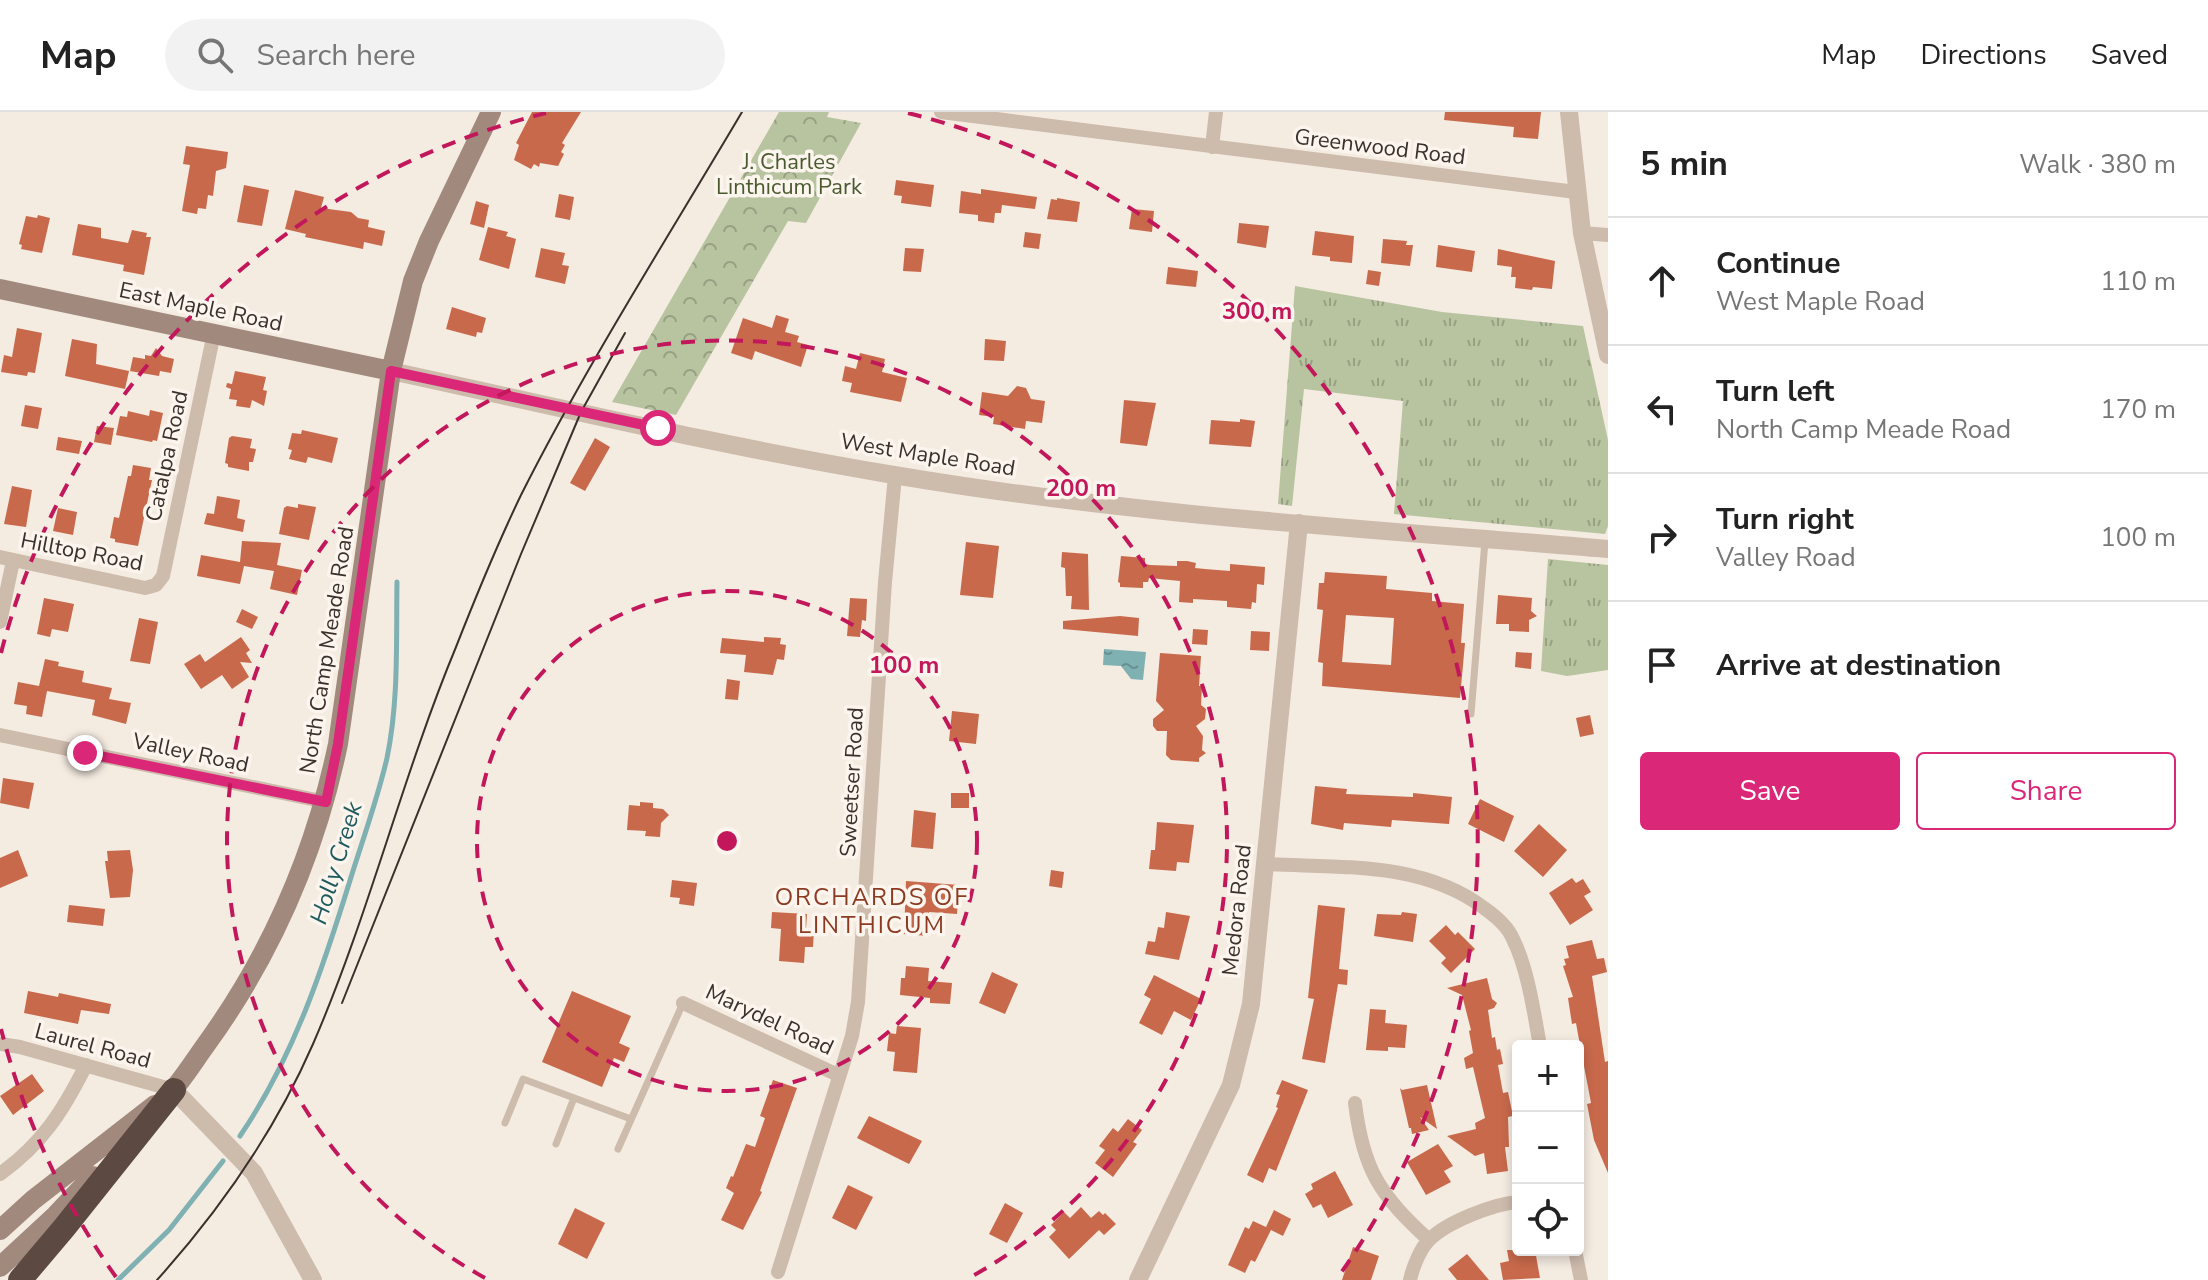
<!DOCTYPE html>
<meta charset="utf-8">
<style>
body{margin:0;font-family:"Nunito Sans",sans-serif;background:#f2f2f2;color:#222}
.controls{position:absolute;right:24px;bottom:24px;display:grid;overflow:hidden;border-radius:8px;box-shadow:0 4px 12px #0003}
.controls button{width:72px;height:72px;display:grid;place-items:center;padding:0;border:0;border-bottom:2px solid #e0e0e0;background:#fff;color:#222;font:40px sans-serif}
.stop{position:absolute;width:24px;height:24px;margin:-18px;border:6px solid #db2777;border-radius:50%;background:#fff}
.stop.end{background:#db2777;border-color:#fff;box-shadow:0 2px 8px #0008}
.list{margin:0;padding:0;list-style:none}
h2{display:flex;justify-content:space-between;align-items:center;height:104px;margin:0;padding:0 32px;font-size:34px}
h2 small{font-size:26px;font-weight:400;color:#767676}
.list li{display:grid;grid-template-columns:52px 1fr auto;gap:24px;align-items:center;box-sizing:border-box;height:128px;padding:0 32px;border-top:2px solid #e0e0e0}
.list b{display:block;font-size:30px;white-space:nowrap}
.list p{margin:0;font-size:26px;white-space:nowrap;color:#767676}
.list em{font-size:26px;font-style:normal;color:#767676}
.actions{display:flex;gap:16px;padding:24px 32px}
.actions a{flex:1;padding:18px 0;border:2px solid #db2777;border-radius:8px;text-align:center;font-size:28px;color:#db2777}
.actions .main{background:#db2777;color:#fff}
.icon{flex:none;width:44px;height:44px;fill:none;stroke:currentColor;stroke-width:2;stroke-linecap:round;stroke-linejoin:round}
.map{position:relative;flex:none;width:1608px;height:1168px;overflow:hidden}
header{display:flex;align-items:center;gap:48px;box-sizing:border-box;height:112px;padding:0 40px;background:#fff;border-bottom:2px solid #e0e0e0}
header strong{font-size:38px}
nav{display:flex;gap:44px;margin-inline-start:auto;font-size:28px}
.search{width:560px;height:72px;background:#f2f2f2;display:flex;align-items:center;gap:20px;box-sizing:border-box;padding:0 28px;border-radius:44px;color:#767676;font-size:30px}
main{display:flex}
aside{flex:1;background:#fff}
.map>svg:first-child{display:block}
.grass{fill:url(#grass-tufts)}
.park{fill:url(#park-crowns)}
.water{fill:url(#water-ripples)}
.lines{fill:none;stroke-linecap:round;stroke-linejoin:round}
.stream{stroke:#7fb0b2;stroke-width:5}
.building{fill:#c8694b;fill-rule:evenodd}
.service{stroke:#cdbbac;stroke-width:7}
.minor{stroke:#cdbbac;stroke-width:14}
.tertiary{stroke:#cdbbac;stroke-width:18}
.secondary{stroke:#a18a7d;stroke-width:20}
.motorway{stroke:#5c4a42;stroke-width:24}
.tram{stroke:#3b302b;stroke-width:2}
.route{stroke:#db2777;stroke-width:10}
.ring{fill:none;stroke:#c2185b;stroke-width:4;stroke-dasharray:14 10}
.labels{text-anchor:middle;stroke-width:7;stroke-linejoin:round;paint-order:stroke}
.street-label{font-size:22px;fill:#3b302b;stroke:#fbf5ee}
.park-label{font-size:22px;fill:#4a5a2e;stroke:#fbf5ee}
.water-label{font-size:24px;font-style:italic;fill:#1f5a5e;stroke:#fbf5ee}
.neighbourhood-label{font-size:24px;letter-spacing:2px;fill:#8c3b22;stroke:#fbf5ee}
.centre{fill:#c2185b;stroke:#fbf5ee;stroke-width:4}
.ring-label{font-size:24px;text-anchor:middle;font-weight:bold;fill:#c2185b;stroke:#fbf5ee;stroke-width:7;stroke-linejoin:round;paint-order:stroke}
</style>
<header>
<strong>Map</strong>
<div class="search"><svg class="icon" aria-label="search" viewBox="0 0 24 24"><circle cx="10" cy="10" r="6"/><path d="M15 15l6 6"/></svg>Search here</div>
<nav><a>Map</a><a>Directions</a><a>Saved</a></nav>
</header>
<main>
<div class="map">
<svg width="1608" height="1168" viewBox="0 0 1608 1168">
<defs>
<pattern id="grass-tufts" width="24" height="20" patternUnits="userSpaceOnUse" patternTransform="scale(2)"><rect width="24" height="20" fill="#b8c4a0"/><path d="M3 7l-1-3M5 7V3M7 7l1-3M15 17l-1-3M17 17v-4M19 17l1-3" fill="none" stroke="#97a083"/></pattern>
<pattern id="park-crowns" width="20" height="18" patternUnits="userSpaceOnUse" patternTransform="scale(2)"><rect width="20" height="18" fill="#b8c4a0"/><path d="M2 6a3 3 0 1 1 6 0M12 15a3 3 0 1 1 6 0" fill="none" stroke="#97a083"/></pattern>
<pattern id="water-ripples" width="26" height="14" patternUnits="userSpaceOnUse" patternTransform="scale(2)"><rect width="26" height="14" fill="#7fb0b2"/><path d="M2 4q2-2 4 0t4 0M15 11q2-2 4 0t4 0" fill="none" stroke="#699091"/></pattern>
</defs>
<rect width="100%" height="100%" fill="#f4ebe1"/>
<path class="grass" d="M1295,174L1442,200L1583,214L1608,328V414L1605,422L1394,402L1403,289L1304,277L1292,394L1278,392Z
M1548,447L1608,453V558L1567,564L1541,559Z"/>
<path class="park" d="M779,0H829L827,5L861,11L806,111L788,109L676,303L612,290Z"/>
<path class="water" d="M1104,537L1146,540L1143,568L1131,567L1121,554L1103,553Z"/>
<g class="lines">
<path class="stream" d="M240,1024C294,945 324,853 352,762C364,724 378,685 387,646C399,588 396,528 397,470
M118,1168L169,1118L223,1049"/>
</g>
<path class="building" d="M532,0H581L562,31L565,33L561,40L564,42L558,54L540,51L539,55L534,52L531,57L514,48L519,33L516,31Z
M1445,0H1541L1538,27L1513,25L1514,15L1444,8Z
M186,34L228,40L226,56L216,59L213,84L208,83L206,97L198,96L197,102L182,99L190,53L183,52Z
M896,68L934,73L931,95L901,91L902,84L894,83Z
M244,73L269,78L262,114L237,110Z
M981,77L1037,85L1035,97L1002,93L1001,101H995L994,111L978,109V103L959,101L961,79L981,82Z
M295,78L324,85L321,96L351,100L358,106L369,108L368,115L385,119L382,134L364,130L363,137L305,125L306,122L285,117Z
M559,82L574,85L570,108L555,105Z
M1057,86L1080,90L1077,110L1047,107L1051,87L1057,88Z
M476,89L489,93L484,116L470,112Z
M1132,97L1154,99L1152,120L1129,117Z
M38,103L50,106L42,141L21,137L22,133L19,132L26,104L37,106Z
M1239,111L1269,114L1266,136L1237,131Z
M78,112L101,116V126L128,131L132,118L147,121L146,125H151L144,163L123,159L124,153L72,143Z
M488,115L508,120L506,124L516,127L509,157L479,148Z
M1315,119L1354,124L1352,151L1330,149V145L1312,143Z
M1025,120L1041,122L1039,137L1023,135Z
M1383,127L1407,129L1406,133H1413L1410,154L1381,151Z
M1438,133L1475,139L1472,160L1436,155Z
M541,136L565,141L562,153L569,154L565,172L535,165Z
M905,136L924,137L921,160L903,159Z
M1498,137L1555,149L1552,177L1533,175L1532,178L1515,176L1516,165H1511L1512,155L1497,153Z
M1168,155L1198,159L1196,175L1166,172Z
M1368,158L1381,160L1379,174L1366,172Z
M452,195L486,206L482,221L477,220L476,225L446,217Z
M776,203L789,207L785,220L799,224L797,230L808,233L801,255L755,239L752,248L731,241L743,206L772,216Z
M17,216L42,221L35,261L28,260L27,264L1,260L4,243L12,245Z
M72,227L97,232L96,252L129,259L125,277L65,264Z
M985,227L1006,229L1004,249L984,248Z
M156,236L162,244L174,247L171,261L160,259L159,264L130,259L133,245L145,247V243L151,244Z
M860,241L885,247L882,260L907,266L901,290L850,280L852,271L842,269L845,254L856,257Z
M235,259L266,265L263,278L267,279L264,294L252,288L250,296L236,294L237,288L229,287L231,277L226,275L227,271L232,272Z
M1017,274L1026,276L1031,287L1045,289L1042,311L1026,309L1025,317L993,312L994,305L979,303L982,280L1008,284Z
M1124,288L1156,291L1147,334L1120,331Z
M25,293L42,296L38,317L21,314Z
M150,298L163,301L157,329L153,328L152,330L116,323L120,304L127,305L128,299L149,304Z
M1240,307L1255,309L1251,335L1209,332L1211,308L1240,310Z
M97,314L114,316L111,333L94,330Z
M302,318L338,326L332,351L308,345L306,351L289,347L292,338L288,337L292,321L301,322Z
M232,324L252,327L250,336L256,337L253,350H249V359L228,355V352L225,351L229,326Z
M58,325L82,329L79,342L56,338Z
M595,326L610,335L585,379L570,371Z
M133,353L151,356L149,368H152L138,434L115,430V427L110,426L114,405L119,406L128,364H131Z
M12,374L32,378L26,415L4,412Z
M217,384L240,388L237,406L245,408L243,420L204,412L207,401L214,402Z
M298,392L316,395L309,428L279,422L284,396L287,394L298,396Z
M58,396L77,400L73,423L53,419Z
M242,429L281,431L277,453L302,458L297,483L270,477L274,459L244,454L240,472L197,464L201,443L240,450Z
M966,430L999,434L993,486L960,483Z
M1062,440L1088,442L1089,498L1071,497L1072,484H1066L1065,456L1061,455Z
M1121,444L1145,446V452L1150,453L1177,454V449H1187L1196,451L1195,456L1205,457L1230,459V452L1265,455L1264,473L1257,472L1256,491L1252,490L1251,497L1227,495V489L1193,487V491L1179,490L1180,469L1149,466L1148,470H1143V476L1120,475V471L1118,470Z
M1325,460L1387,464L1386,477L1432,481V489L1464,492L1461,531H1465L1460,586L1322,574L1323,551L1318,550L1323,498L1317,497L1319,471H1324ZM1346,503L1394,506L1391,553L1342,550Z
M1498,483L1532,486L1531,499L1537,504L1529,508V520L1509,519V512H1496Z
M44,486L74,492L68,520L52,517L50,525L37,522Z
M850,486L867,487L866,509L862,508L860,525L847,524Z
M242,497L258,505L252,517L236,510Z
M1120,504L1139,506L1138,524L1063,517V509Z
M139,506L158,510L150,552L130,549Z
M1193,517L1208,518L1207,533L1192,532Z
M1251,519L1270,520L1269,539L1250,538Z
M241,525L250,538L246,541L252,551L240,550L249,565L232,577L222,563L201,577L184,552L200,542L205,550Z
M764,525L781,526L780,532L786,533L784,548L777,547L773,563L744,560L746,543L720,541L722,526L764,530Z
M1516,540L1532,541L1531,557L1515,555Z
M1160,541L1201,544L1199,574H1202L1201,593L1206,597L1205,607L1196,614L1203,624L1202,638L1206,641L1199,646V650L1171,648L1166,643L1167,619H1157L1153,614V607L1164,598L1156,589Z
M45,547L59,550L58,554L84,559L82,570L112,576L109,587L131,591L126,612L92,603L95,588L47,579L42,605L26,602L27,594L14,592L18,570L39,574Z
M727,567L740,569L738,588L725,587Z
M952,599L979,602L976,632L949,629Z
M1590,603L1594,622L1580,625L1576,606Z
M3,666L34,671L29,697L0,691Z
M1315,674L1347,677L1346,682L1413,685V681L1452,685L1449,712L1392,708L1391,715L1344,711L1343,718L1311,712Z
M951,681H969V696H951Z
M1480,687L1514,704L1504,730L1468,712Z
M640,690L653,691V696L663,697L669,703L661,711L660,725L645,724L646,719L627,718L629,693L640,694Z
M914,698L936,701L933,737L911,735Z
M1157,710L1194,713L1189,751L1177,750L1176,759L1149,757L1151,738H1155Z
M1539,712L1567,738L1543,765L1514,739Z
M18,738L28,764L0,776V746Z
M130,738L133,758L130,785L110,786L105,749H108L107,739Z
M1051,758L1064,760L1062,776L1049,774Z
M1572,766L1576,771L1583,767L1591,780L1584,784L1593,798L1570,813L1549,781Z
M672,768L697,771L694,794L679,792L680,786L670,785Z
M906,769L959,773L957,802L929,800L928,824L904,822Z
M69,793L105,797L103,814L67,810Z
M1318,793L1345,796L1339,857L1348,858L1347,873L1338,872L1325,951L1302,947L1314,887L1308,886Z
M772,800L807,802L806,817L814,818L813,835H805L804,851L779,849L781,817L771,816Z
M1166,800L1190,804L1179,848L1145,842L1148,829L1155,830L1158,815L1164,816Z
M1402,800L1417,802L1413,830L1374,824L1377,802L1401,803Z
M1446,813L1455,823L1458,820L1475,837L1451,861L1441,851L1446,846L1429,829Z
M1592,828L1597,847L1604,846L1607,860L1592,864L1605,950L1608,949V1061L1594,1028L1587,992L1591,991L1584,954L1580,955L1578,940L1581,939L1576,911L1572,912L1568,886L1573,885L1563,854L1566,853L1564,847L1569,846L1566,834Z
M906,854L929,856L928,869L952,871L950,892L930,891V886L900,883L901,866H905Z
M992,860L1018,872L1005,902L979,891Z
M1154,863L1201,887L1191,908L1174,899L1162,923L1139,911L1151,887L1144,883Z
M1487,866L1492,887L1497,891L1494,896L1488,898L1492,926L1495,925L1497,938L1500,937L1503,952L1498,953L1503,981L1508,980L1513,1004L1508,1005L1509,1035H1505L1508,1059L1487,1062L1484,1041L1475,1044L1447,1024L1476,1017L1475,1011L1485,1006L1473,955L1466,957L1464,946L1473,941L1469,919L1471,918L1462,883L1447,876Z
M28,879L58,885L59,881L111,892L109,902L81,898L78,912L24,901Z
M572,879L631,904L619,931L630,936L624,950L614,946L602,975L542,950Z
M1370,897L1386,898L1385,911L1407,913L1405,936L1388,935V939L1366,938Z
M897,914L921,916L917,961L893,959L895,940L887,939L889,921L896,922Z
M32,962L44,979L13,1003L0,984Z
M773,968L797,976L760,1079L762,1080L743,1118L721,1108L734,1081L726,1076L731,1064L733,1065L746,1032L755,1035L765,1006L760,1004Z
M1282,968L1308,978L1276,1059L1269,1056L1263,1071L1247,1063L1278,996L1276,995L1280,983L1276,982Z
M1427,973L1437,1017L1420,1005L1429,1018L1412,1022L1411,1016H1409L1400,976L1402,978Z
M869,1004L922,1029L909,1052L857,1026Z
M1128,1007L1142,1018L1133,1030L1137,1032L1113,1065L1095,1051L1105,1038L1099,1034L1113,1016L1118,1020Z
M1438,1032L1453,1054L1444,1059L1451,1070L1426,1083L1407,1050Z
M1335,1059L1353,1093L1328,1106L1321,1092L1313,1096L1305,1082L1313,1077L1311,1072Z
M848,1073L873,1085L856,1118L832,1106Z
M1005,1091L1023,1101L1007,1131L989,1122Z
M1081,1095L1091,1106L1099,1099L1103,1103L1105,1101L1116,1112L1104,1123L1099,1118L1069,1147L1049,1125L1056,1118L1051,1113L1064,1100L1070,1106Z
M575,1096L605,1111L587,1147L558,1132Z
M1274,1098L1291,1107L1283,1124L1271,1118L1255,1150L1251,1148L1245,1161L1228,1153L1245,1115L1249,1117L1253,1109L1266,1115Z
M1353,1135L1379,1144L1371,1168H1342Z
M1507,1138H1535L1540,1166L1503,1168L1500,1151L1509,1149Z
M1467,1142L1489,1168H1457L1448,1157Z"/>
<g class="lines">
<path class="service" d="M1471,602L1485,429
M505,1011L523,967L631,1007
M556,1032L574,986
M618,1037L683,891"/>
<path class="minor" d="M941,0L1576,80
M1212,35L1216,0
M1582,121L1608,123
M0,445L145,476L156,473L163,464L214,221
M0,510L13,449
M0,623L326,690
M1265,752C1341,756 1421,749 1484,796C1494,803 1508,815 1513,827C1528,857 1534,901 1540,934
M683,891L838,963
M0,932L20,935L174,978
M1355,991C1363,1058 1380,1083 1429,1128
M0,1062C42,1032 63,999 86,953
M1575,1138L1581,1168
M778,1160L852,924L858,890L885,470L895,364
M1410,1168C1413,1155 1420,1137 1429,1128C1447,1110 1493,1092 1518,1090"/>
<path class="tertiary" d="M1569,0L1582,121L1608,243
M391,259C558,295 725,335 894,363C1130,403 1370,417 1608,437
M174,978L254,1061L313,1168
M1138,1168L1231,973L1251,892L1299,411"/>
<path class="secondary" d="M0,177L391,259
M164,988C180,972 192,952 205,934C271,843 315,742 338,632L391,259L413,169L429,129L491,0
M0,1118L33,1088L155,993
M0,1155L56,1103L93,1064"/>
<path class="motorway" d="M20,1168L64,1116L174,978"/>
<path class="tram" d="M342,891L521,442L581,300L625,221
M157,1168C220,1098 275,1019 313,932C369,803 402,665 456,535C476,484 497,433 521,383C587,252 667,127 742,0"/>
</g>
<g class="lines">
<path class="route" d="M85,641L326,690L338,632L391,259L658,316"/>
</g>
<g class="ring">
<circle cx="727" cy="729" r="250"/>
<path d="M485 1166A500 500 0 1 1 969 1166"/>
<path d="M116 1165A750 750 0 0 1 1 917M1 541A750 750 0 0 1 546 1M908 1A750 750 0 0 1 1338 1165"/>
</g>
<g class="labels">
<g class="street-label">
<text transform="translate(1380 34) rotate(7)" y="8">Greenwood Road</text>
<text transform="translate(201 194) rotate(12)" y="8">East Maple Road</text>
<text transform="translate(928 342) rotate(9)" y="8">West Maple Road</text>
<text transform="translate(166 344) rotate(-78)" y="8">Catalpa Road</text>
<text transform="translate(82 439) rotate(11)" y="8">Hilltop Road</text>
<text transform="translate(326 538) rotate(-81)" y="8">North Camp Meade Road</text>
<text transform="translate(191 640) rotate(12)" y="8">Valley Road</text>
<text transform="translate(851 670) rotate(-87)" y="8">Sweetser Road</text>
<text transform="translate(1236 798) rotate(-84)" y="8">Medora Road</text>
<text transform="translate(770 907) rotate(25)" y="8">Marydel Road</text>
<text transform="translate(93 933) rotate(15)" y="8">Laurel Road</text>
</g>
<g class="park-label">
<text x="789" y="57">J. Charles<tspan x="789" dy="25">Linthicum Park</tspan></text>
</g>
<g class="water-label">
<text transform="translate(336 751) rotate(-73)" y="8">Holly Creek</text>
</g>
<g class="neighbourhood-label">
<text x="872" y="793">ORCHARDS OF<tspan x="872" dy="28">LINTHICUM</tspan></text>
</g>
</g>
<circle cx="727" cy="729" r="12" class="centre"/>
<g class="ring-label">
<text x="1257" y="207">300 m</text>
<text x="1081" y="384">200 m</text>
<text x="904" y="561">100 m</text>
</g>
</svg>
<div class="controls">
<button>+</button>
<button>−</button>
<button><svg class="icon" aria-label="locate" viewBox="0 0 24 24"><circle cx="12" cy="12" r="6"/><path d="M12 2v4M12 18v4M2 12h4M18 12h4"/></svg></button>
</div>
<div class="stop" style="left:658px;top:316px"></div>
<div class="stop end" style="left:85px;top:641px"></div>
</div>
<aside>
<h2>5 min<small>Walk · 380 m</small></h2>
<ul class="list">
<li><svg class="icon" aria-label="ahead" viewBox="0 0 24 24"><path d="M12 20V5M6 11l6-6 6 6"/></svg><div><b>Continue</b><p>West Maple Road</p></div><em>110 m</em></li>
<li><svg class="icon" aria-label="left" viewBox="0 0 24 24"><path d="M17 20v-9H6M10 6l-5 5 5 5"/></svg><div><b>Turn left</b><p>North Camp Meade Road</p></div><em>170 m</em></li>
<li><svg class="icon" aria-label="right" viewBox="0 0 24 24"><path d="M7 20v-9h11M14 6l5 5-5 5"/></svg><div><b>Turn right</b><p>Valley Road</p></div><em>100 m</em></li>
<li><svg class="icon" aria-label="arrive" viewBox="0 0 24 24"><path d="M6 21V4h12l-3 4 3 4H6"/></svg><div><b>Arrive at destination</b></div></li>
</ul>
<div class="actions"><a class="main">Save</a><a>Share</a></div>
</aside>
</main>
